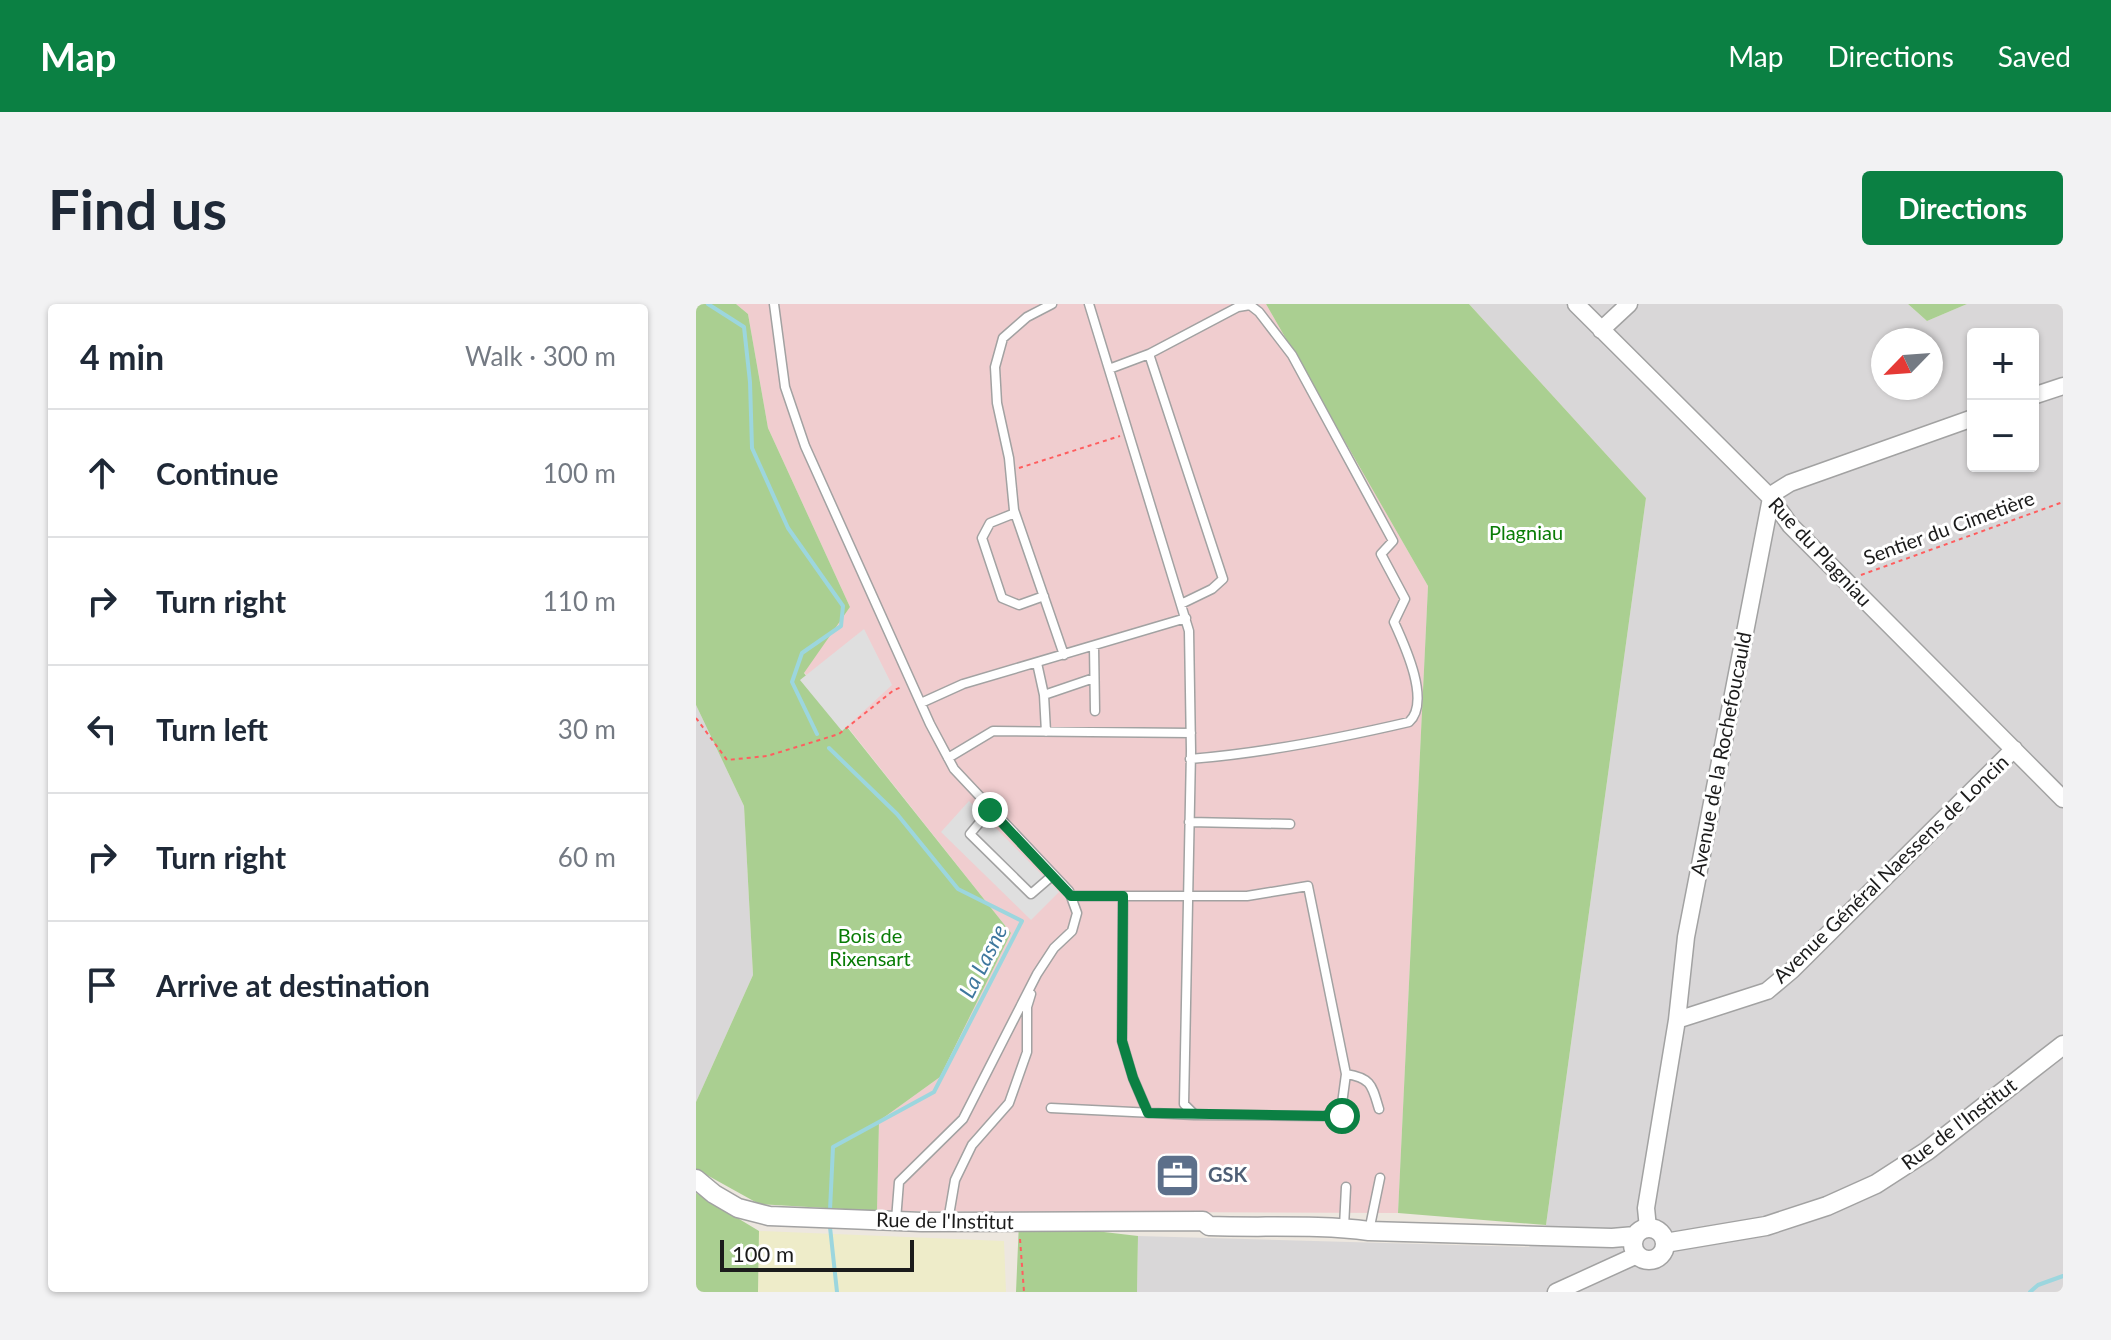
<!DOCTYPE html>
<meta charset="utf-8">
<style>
body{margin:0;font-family:Lato,sans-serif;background:#f2f2f3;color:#1f2937}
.controls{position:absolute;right:24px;top:24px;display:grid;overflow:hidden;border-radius:8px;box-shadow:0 2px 6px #0004}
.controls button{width:72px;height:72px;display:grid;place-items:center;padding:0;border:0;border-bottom:2px solid #e0e1e3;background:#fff;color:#1f2937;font:40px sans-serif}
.compass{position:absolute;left:1175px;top:24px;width:72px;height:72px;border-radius:50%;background:#fff;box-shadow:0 2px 6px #0004;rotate:245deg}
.scale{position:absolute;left:24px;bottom:20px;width:194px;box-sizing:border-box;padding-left:8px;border:4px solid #1b1b1b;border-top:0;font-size:22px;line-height:28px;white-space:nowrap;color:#1b1b1b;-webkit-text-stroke:6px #fff;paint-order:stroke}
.stop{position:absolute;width:24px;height:24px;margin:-18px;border:6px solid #0b8043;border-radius:50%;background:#fff}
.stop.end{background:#0b8043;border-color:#fff;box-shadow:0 2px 8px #0008}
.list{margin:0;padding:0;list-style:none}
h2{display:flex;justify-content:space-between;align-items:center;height:104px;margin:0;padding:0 32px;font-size:34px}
h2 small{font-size:26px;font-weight:400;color:#747a83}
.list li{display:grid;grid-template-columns:52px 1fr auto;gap:24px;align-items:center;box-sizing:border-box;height:128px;padding:0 32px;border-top:2px solid #e0e1e3}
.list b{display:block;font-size:30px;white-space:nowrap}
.list em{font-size:26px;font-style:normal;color:#747a83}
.icon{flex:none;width:44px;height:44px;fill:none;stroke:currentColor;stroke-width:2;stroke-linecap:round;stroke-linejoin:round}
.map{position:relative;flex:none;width:1367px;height:988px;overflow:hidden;border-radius:8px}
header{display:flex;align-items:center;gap:48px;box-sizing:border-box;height:112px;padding:0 40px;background:#0b8043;color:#fff}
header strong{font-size:38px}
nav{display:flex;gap:44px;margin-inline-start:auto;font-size:28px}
.intro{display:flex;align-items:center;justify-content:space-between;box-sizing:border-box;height:192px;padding:0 48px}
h1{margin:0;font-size:56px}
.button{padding:20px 36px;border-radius:8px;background:#0b8043;color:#fff;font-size:28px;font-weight:700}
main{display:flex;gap:48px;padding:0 48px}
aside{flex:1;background:#fff;border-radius:8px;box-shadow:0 2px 6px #0004}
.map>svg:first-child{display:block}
.residential{fill:#d9d7d8;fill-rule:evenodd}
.commercial{fill:#f0cdcf}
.farmland{fill:#eeecc9}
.forest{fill:#aacf91}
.parking{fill:#dfdfdf}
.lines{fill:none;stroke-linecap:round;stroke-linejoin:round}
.stream{stroke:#9cd6de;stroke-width:4}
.service-casing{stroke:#a2a2a2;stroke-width:11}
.minor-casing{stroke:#a2a2a2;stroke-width:19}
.tertiary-casing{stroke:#a2a2a2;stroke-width:21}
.path{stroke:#ff5e5f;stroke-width:2;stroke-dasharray:4 4;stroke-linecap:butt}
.service{stroke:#fff;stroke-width:8}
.minor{stroke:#fff;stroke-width:16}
.tertiary{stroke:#fff;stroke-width:18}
.route{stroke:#0b8043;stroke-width:10}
.labels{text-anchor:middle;stroke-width:6;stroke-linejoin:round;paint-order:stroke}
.street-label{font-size:20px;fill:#1b1b1b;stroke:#fff}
.park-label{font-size:20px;fill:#097c06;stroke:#fff}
.service-label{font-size:20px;font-weight:bold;fill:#4e5e75;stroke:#fff;text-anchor:start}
.water-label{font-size:22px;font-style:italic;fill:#3f789e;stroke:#fff}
</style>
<header>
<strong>Map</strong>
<nav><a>Map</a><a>Directions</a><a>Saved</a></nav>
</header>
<div class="intro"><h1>Find us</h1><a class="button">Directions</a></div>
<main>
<aside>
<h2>4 min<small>Walk · 300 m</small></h2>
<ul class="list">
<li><svg class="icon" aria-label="ahead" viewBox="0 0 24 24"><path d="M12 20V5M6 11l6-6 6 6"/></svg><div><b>Continue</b></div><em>100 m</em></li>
<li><svg class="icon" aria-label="right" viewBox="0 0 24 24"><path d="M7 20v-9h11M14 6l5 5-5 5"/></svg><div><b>Turn right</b></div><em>110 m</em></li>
<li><svg class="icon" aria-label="left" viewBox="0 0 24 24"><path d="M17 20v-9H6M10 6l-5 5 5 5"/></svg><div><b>Turn left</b></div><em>30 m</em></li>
<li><svg class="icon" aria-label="right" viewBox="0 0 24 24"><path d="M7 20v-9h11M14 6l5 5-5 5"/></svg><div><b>Turn right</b></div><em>60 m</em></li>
<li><svg class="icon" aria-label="arrive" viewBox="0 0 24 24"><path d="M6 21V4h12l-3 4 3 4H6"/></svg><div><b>Arrive at destination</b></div></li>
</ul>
</aside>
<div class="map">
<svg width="1367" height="988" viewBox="0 0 1367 988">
<rect width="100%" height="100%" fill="#ede7df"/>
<path class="residential" d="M773,0H1212L1231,17L1271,0H1367V988H441L442,932L833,943L850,921L950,194ZM1277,30H1337V162H1277ZM1187,36H1235V84H1187Z
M0,401L48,502L57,671L0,798Z"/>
<path class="commercial" d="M40,0H570L732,282L702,909L181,907L183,817L244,773L315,629L108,368L154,303L72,124L52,10Z"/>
<path class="farmland" d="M63,927L308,937L310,988H62Z"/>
<path class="forest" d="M0,0H40L52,10L72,124L154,303L108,369L315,629L244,773L183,817L181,907L63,900L0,865V798L57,671L48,502L0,401Z
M570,0H773L950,194L850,921L702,909L732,282Z
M1212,0H1271L1231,17Z
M0,889L63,927L62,988H0Z
M323,918L442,932L441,988H320Z"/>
<path class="parking" d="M168,325L196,381L146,427L104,376Z
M273,497L363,588L335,616L245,528Z"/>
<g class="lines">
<path class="stream" d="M12,0L48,23L54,78L56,144L92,224L147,302L145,322L106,349L96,378L121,430
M133,444L201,510L262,585L326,617L238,788L137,843L134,906
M134,923L141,988
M1334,988L1342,981L1367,972"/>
<defs>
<path id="service" d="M78,0L89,83L109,142L234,420L258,465L373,587L381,609L376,627L358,644L341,670L267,815L203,878L200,916
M356,0L331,13L307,34L299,63L301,99L313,154L318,206L368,351
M453,50L542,3L554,1L563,8L596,51L697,237L685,250L709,295L698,318C709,342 735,398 713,418C640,435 569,449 494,455
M413,65L453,50L527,275L516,285L485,300
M319,209L294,219L286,234L306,294L323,301L348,292
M398,342L399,407
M341,359L348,391L350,428
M348,391L398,374
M225,399L267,380L490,314
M252,454L297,427L495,429
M294,506L274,530L335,590L357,571
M493,518L594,520
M375,592H551L612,582L650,770L645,807L628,812L499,811L488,800L495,447L493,327L393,0
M427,592L426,737L437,774L452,809
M650,770C676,774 676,782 683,805
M355,804L498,811
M252,917L259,876L276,841L313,799L331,748V703L335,690
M648,923L650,883
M673,927L684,874"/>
<path id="minor" d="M880,0L1075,194L1094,221L1367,495
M905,26L933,0
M1337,92L1367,82
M981,716L1071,687L1096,666L1318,445
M952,924L950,904L981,716L990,633L1075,194L1078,189L1094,179L1277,114
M860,988L939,952"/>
<path id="tertiary" d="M0,875L18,890L42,904L73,912L226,918L507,917L513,922C566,924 621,920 673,927L916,934L939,932
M937 940a16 16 0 1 1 32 0a16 16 0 1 1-32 0Z
M969,939L1070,922L1131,902L1180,880L1231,847L1367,741"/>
</defs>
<use href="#service" class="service-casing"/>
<use href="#minor" class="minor-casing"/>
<use href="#tertiary" class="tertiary-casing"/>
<path class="path" d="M323,164L424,132
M1165,271L1367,198
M0,414L31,456L71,452L143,430L198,386L206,383
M324,935L328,988"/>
<use href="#service" class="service"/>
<use href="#minor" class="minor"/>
<use href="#tertiary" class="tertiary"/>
</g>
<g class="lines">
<path class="route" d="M294,506L375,592H427L426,737L437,774L452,809L628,812L645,807L646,812"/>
</g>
<defs>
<symbol id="office-square" viewBox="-11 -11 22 22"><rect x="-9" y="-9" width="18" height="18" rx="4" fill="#5c6f8a" stroke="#fff"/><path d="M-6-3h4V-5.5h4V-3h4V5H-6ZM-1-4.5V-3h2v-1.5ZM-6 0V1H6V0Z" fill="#fff"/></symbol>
</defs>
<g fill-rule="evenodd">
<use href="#office-square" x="456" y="846" width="51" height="51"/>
</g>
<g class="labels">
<g class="street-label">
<text transform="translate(1253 224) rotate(-20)" y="7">Sentier du Cimetière</text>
<text transform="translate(1124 248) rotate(47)" y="7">Rue du Plagniau</text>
<text transform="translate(1025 450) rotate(-79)" y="7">Avenue de la Rochefoucauld</text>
<text transform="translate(1195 565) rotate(-44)" y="7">Avenue Général Naessens de Loncin</text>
<text transform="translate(1263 820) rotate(-37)" y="7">Rue de l'Institut</text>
<text transform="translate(249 917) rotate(1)" y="7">Rue de l'Institut</text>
</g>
<g class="park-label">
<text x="830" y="236">Plagniau</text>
<text x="174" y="639">Bois de<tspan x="174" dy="23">Rixensart</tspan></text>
</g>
<g class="service-label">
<text x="512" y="878">GSK</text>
</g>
<g class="water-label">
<text transform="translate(287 657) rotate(-63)" y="8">La Lasne</text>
</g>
</g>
</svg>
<div class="controls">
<button>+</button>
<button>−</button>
</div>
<svg class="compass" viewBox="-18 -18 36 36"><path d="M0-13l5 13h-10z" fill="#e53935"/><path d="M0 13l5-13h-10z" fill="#747a83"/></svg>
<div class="scale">100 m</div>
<div class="stop" style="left:646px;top:812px"></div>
<div class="stop end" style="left:294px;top:506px"></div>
</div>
</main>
